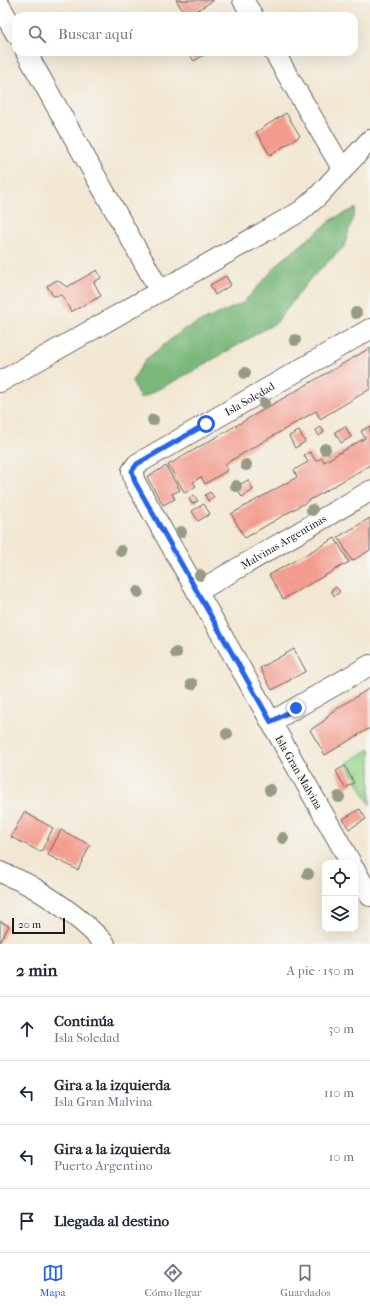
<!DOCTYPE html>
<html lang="es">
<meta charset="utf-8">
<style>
body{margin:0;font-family:"IM FELL French Canon",serif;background:#f2f2f3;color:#1f2937}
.controls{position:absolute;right:12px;bottom:12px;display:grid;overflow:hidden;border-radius:8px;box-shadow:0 4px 16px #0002}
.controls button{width:36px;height:36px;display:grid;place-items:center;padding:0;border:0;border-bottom:1px solid #e0e1e3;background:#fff;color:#1f2937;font:20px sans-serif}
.scale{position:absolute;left:12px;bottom:10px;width:53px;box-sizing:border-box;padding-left:4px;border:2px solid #1c1c1c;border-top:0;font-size:11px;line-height:14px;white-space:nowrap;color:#1c1c1c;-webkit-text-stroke:3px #f6f6f2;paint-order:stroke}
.stop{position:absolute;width:12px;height:12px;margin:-9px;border:3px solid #2563eb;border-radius:50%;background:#fff}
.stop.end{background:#2563eb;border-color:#fff;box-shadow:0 1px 4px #0008}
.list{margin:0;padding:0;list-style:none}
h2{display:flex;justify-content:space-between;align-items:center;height:52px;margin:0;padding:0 16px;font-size:17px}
h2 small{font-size:13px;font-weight:400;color:#747a83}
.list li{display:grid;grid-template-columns:26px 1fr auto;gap:12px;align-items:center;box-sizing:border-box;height:64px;padding:0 16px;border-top:1px solid #e0e1e3}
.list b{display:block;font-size:15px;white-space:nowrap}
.list p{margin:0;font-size:13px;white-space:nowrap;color:#747a83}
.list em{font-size:13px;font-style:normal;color:#747a83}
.icon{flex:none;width:22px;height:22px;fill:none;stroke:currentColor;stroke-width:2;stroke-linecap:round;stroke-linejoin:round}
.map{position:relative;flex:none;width:370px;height:944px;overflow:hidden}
.search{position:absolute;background:#fff;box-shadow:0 4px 16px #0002;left:12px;right:12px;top:12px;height:44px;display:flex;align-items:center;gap:10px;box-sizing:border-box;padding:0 14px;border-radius:12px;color:#747a83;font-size:15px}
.sheet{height:308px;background:#fff}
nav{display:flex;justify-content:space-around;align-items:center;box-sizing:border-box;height:56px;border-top:1px solid #e0e1e3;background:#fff;font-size:11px;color:#747a83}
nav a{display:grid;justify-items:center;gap:2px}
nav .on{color:#2563eb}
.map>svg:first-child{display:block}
.green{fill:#98d88f;stroke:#5a7a56}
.forest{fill:#7ab87a;stroke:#4b6a4b}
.building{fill:#f39c8d}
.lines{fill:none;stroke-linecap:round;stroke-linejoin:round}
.street-casing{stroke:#67635c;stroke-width:22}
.street{stroke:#fff;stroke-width:20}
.tree{fill:#949c84}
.route{stroke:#2563eb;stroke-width:5}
.labels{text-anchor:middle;stroke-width:3;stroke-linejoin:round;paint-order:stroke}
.street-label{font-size:11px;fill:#1c1c1c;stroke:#f6f6f2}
</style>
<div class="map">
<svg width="370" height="944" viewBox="0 0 370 944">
<rect width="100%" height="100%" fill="#f6f6f2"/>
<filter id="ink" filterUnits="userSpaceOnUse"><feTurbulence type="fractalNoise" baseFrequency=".025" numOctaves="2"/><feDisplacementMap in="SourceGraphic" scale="8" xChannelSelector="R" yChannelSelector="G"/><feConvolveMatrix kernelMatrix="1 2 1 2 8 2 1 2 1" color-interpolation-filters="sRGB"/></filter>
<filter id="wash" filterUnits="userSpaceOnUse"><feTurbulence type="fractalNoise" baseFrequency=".012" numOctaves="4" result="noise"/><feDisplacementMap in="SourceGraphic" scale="16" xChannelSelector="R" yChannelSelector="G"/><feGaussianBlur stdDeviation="0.9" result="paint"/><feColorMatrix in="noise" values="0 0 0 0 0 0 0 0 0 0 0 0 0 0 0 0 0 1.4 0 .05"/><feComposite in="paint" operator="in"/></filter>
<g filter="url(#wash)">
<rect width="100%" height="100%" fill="#f2e7d2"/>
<path class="green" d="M370,749V805L347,763Z"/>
<path class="forest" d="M356,208L344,247L310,279L277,322L195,370L140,399L132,381L145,360L184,329L243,303L280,262L333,219Z"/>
<g id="blocks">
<path class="building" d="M176,0H214L188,16H186Z
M188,52H209L194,61Z
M286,113L300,136L270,155L256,132Z
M97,270L101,278L94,282L101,296L71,312L62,295L53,296L47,286L57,280L67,287Z
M226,276L231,285L215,295L210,285Z
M370,348V389L320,419L316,411L225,464L228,470L205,484L201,477L193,482L196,486L185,493L168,465Z
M345,426L351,437L341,443L335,432Z
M370,426V465L245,538L231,514L297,477L294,470L308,462L304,455L310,452L316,461L322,458L324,462L365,438L361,431Z
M321,427L324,432L319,436L316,430Z
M299,431L305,442L295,448L289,436Z
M166,466L180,490L172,494L175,499L163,505L147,477Z
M248,480L253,490L242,497L236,487Z
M210,492L214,497L208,501L205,495Z
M194,495L198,501L192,504L189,498Z
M204,504L210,514L198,521L192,511Z
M370,518V550L352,561L338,537Z
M335,538L349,562L283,599L269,575Z
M336,587L340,592L334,596L331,590Z
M294,649L306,671L272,690L260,668Z
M370,688V728L325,755L310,730L324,721L330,713Z
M345,766L354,783L345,788L336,771Z
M360,809L366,819L349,829L343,819Z
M24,812L53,828L41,852L11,837Z
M61,830L90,845L78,870L48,855Z
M0,921L9,926L0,942Z"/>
</g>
</g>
<g filter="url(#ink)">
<use href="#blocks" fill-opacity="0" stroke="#67635c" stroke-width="1"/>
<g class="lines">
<defs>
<g id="street">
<path d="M243,0L253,16"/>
<path d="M0,6L16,34"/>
<path d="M26,52L160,291"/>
<path d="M274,52L343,170"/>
<path d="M0,382L301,211L318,196L370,140"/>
<path id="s1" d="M197,592L370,491"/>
<path d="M271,722L370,665"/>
<path id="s2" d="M351,863L135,482L132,471L137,464L370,329"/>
<path d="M355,870L370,896"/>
<path d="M0,872C11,877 23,881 34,888C59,903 85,922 105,944"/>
</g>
</defs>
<use href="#street" class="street-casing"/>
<use href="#street" class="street"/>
</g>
<g class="tree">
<circle cx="356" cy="313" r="6"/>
<circle cx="295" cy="340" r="6"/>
<circle cx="245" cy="373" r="6"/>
<circle cx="264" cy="403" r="6"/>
<circle cx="153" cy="420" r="6"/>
<circle cx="325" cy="449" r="6"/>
<circle cx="246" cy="465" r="6"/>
<circle cx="236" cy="486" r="6"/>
<circle cx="312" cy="510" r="6"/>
<circle cx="181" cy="532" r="6"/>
<circle cx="121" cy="551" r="6"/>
<circle cx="200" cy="575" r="6"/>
<circle cx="138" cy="592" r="6"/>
<circle cx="176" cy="653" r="6"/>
<circle cx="192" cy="684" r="6"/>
<circle cx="227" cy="734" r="6"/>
<circle cx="270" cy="790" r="6"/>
<circle cx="339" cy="797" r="6"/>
<circle cx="283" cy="838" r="6"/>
<circle cx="308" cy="874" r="6"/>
</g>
</g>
<g class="lines" filter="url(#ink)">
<path class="route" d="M206,424L137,464L132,471L135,482L271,722L296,708"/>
</g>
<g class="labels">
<g class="street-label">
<text dy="4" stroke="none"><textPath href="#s2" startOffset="588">Isla Soledad</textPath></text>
<text dy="4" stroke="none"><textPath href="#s1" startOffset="100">Malvinas Argentinas</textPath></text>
<text transform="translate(299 772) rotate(60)" y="4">Isla Gran Malvina</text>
</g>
</g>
</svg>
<div class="controls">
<button><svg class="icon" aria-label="locate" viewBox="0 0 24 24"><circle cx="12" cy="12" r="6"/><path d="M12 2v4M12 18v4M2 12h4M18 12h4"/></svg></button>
<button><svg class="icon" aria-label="layers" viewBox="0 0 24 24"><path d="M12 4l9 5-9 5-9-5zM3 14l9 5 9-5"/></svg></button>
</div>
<div class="scale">20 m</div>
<div class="stop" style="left:206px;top:424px"></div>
<div class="stop end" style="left:296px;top:708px"></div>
<div class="search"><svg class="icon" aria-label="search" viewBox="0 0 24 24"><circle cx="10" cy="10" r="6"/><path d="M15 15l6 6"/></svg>Buscar aquí</div>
</div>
<section class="sheet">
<h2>2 min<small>A pie · 150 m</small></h2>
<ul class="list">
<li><svg class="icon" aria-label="ahead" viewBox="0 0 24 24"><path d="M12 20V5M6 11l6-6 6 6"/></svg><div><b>Continúa</b><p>Isla Soledad</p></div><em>30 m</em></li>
<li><svg class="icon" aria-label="left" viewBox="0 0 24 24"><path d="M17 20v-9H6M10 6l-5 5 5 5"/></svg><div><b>Gira a la izquierda</b><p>Isla Gran Malvina</p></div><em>110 m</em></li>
<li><svg class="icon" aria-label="left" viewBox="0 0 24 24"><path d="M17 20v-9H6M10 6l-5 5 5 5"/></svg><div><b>Gira a la izquierda</b><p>Puerto Argentino</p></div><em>10 m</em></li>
<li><svg class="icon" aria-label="arrive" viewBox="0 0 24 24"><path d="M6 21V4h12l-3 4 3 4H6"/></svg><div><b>Llegada al destino</b></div></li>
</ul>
</section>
<nav>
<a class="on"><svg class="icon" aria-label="map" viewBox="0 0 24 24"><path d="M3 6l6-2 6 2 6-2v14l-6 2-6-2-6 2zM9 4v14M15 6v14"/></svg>Mapa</a>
<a><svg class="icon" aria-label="directions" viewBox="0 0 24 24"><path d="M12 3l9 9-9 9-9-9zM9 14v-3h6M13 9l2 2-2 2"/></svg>Cómo llegar</a>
<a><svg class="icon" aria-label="saved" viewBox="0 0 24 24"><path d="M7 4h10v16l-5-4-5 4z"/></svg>Guardados</a>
</nav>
